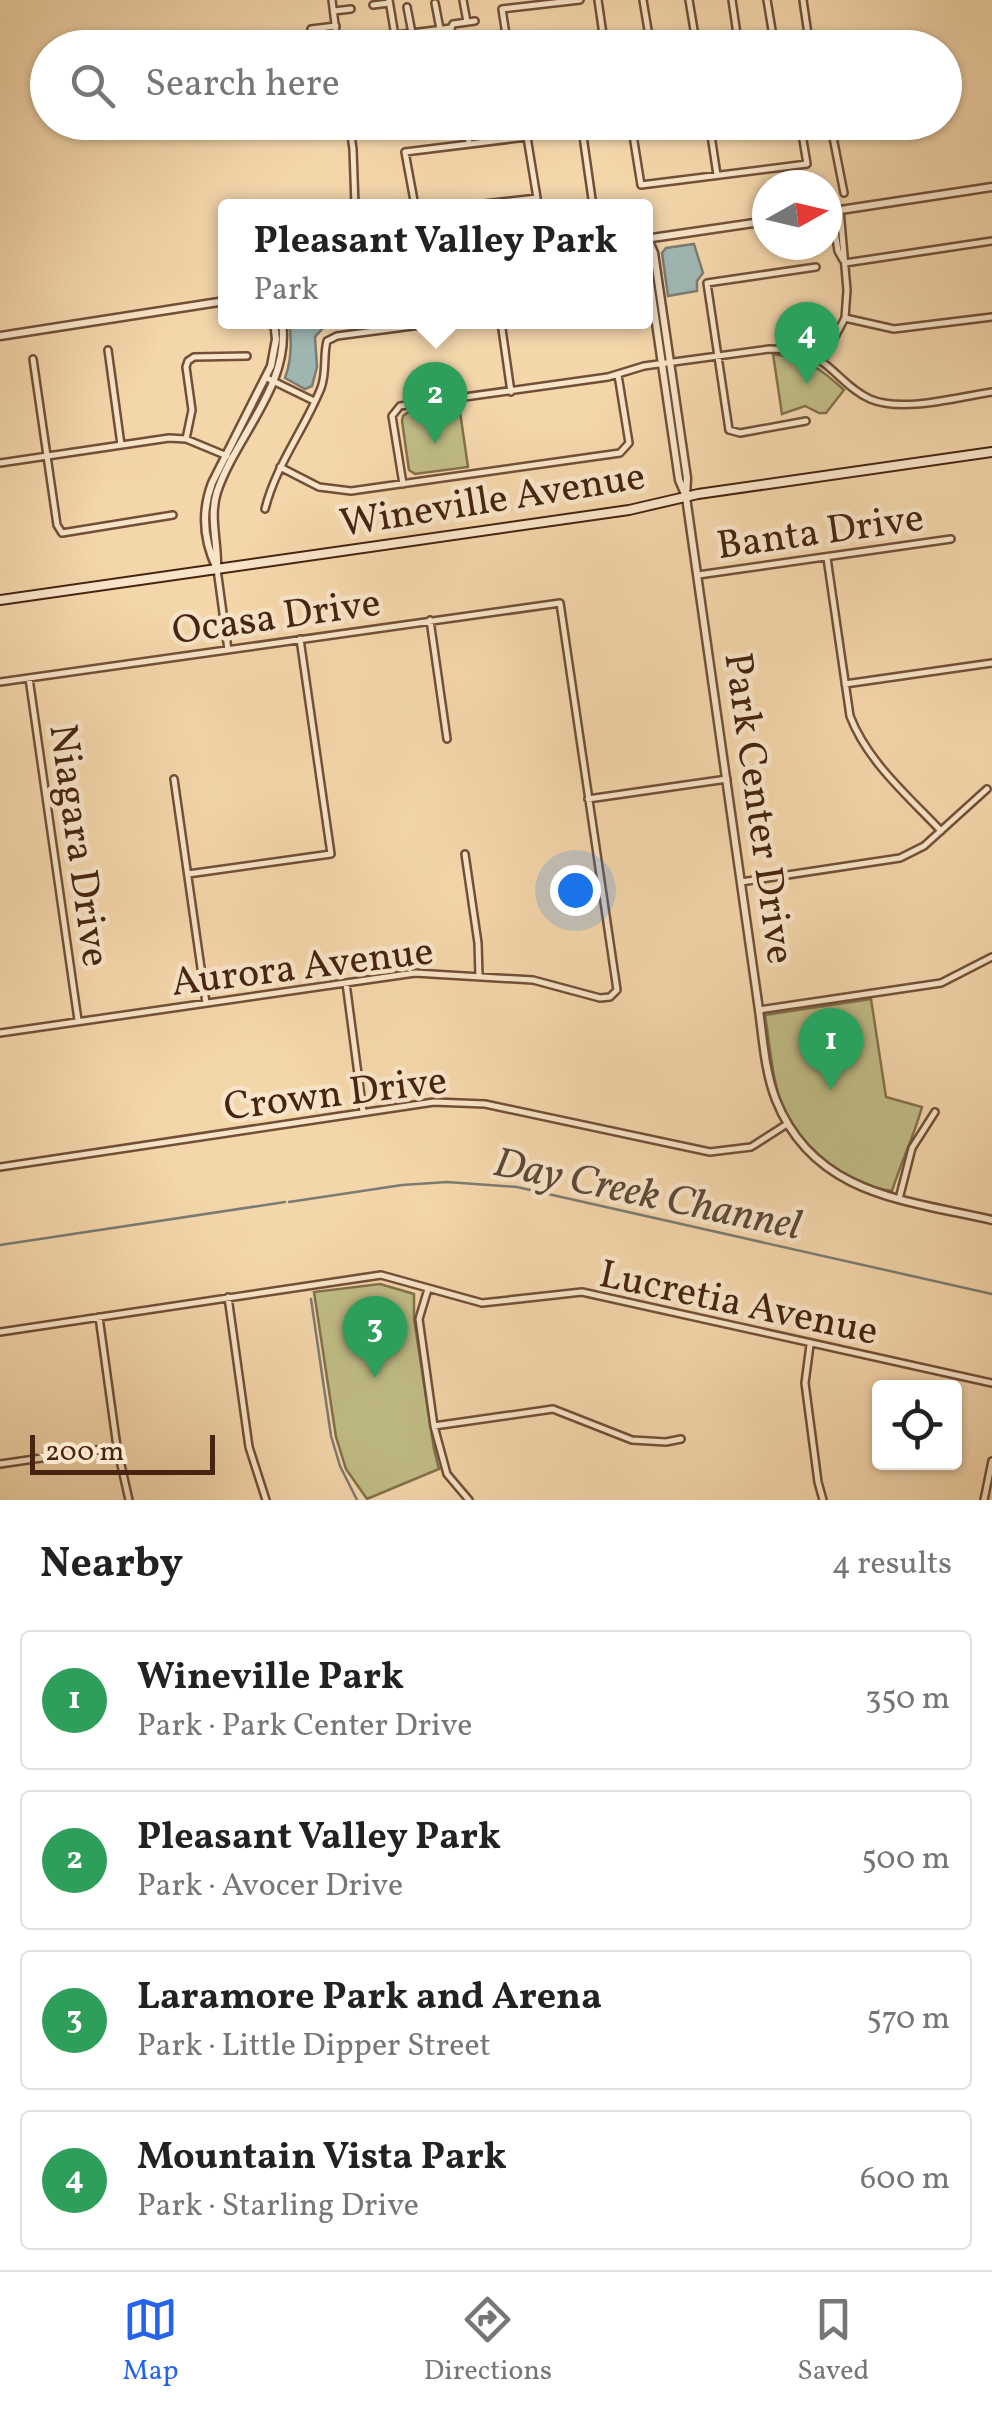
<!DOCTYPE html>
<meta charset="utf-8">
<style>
body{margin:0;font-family:Vollkorn,serif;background:#f6f6f6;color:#222}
.controls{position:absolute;right:30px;bottom:30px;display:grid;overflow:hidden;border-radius:10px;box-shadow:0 2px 8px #0004}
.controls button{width:90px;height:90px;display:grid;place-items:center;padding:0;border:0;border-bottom:2px solid #e0e0e0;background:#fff;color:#222;font:50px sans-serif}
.compass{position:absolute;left:752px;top:170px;width:90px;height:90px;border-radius:50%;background:#fff;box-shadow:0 2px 8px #0004;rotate:82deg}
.scale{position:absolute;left:30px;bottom:25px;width:185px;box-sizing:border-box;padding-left:10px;border:5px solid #462410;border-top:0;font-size:28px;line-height:35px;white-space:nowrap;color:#462410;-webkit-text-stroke:8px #f8e4c8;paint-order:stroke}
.you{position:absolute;left:575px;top:890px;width:35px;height:35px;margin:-25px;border:8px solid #fff;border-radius:50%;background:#1a73e8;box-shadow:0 0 0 15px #1a73e833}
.badge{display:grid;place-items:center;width:65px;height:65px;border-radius:50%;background:#2563eb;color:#fff;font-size:32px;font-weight:700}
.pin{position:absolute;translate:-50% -82px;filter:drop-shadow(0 2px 5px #0008)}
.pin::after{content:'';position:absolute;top:52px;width:35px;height:30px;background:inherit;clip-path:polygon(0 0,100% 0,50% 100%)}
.popup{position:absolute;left:218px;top:199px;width:435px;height:130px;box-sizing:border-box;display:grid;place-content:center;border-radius:10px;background:#fff;filter:drop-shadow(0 2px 8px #0005);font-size:32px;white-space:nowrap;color:#767676}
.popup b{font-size:38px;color:#222}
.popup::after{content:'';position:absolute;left:50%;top:100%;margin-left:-20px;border:20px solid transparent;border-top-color:#fff}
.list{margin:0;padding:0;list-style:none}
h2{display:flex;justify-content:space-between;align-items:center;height:130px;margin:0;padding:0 40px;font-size:42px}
h2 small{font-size:32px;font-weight:400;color:#767676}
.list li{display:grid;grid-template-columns:65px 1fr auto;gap:30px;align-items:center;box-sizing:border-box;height:140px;margin:0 20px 20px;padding:0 20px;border:2px solid #e0e0e0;border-radius:10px}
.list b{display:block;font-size:38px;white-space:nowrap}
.list p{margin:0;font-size:32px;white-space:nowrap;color:#767676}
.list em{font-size:32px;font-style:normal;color:#767676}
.icon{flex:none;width:55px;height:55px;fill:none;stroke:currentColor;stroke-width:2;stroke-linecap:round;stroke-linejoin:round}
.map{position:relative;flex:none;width:992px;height:1500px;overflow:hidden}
.search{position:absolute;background:#fff;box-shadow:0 2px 8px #0004;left:30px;right:30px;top:30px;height:110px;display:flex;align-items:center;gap:25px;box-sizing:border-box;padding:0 35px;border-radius:55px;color:#767676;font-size:38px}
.sheet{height:770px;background:#fff}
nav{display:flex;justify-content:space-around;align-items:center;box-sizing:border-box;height:140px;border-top:2px solid #e0e0e0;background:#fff;font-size:28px;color:#767676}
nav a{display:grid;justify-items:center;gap:5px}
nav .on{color:#2563eb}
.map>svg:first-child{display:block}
.green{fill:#c0bc86;stroke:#83704b;stroke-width:2.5}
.water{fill:#a0b7b3;stroke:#7c7c72;stroke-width:2.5}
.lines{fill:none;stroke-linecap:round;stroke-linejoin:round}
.stream{stroke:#7c7c72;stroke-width:2.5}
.minor-casing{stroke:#725037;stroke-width:10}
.tertiary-casing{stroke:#725037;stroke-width:11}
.secondary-casing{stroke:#462410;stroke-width:12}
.minor{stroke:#f8e4c8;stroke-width:5}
.tertiary{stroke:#f8e4c8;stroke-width:6}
.secondary{stroke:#f8e4c8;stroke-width:8}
.labels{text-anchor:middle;stroke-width:9;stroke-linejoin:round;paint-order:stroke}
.street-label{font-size:40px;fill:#462410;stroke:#f8e4c8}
.water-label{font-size:42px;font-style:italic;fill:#5c4939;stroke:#f8e4c8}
</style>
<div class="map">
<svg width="992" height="1500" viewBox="0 0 992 1500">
<rect width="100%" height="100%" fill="#f4d6ab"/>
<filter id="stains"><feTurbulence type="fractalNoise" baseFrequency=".002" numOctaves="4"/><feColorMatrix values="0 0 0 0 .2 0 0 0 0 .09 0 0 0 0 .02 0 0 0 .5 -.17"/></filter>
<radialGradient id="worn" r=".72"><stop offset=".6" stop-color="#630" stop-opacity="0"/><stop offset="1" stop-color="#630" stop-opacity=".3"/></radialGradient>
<path class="green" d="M773,354C807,359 819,367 844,390L826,413H819L805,406L782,414Z
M459,405L468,467L415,474L409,470L402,421L403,416L407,413Z
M871,999L886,1097L922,1107C914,1136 901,1162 892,1191C847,1185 799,1153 783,1109C772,1079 770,1046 765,1015Z
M380,1284L414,1294V1319L434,1449L439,1469L367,1499L346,1469L336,1437L314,1292Z"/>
<path class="water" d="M694,244L703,273L697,281V291L668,296L662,253L666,248Z
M289,322H323L324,327L315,337L317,367L312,386L305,389L285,378C292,359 292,341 289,322Z"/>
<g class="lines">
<path class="stream" d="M289,1202L402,1185L447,1182L517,1187L992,1294
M0,1245L285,1202
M311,1299L331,1436L340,1466L357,1500"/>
<defs>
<path id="minor" d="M332,0L338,48
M389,0L397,48
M463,0L467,22
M598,0L605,48
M643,0L651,48
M689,0L697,48
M732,0L739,48
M767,0L775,48
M803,0L810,48
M435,3L440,29
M373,5L389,3
M407,7L412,33
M334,11L351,9
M451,28L454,48
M311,29L336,26
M396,35L451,28L453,24L475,21
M379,46L397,43
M508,48L502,9L580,0
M349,122L353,149L355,206
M466,122L469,144
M581,122L593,206
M681,122L632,129L641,185L807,164L800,122
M709,122L717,175
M830,122L844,193
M325,124L336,122
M350,126L374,122
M415,206L405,152L527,137L537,198L466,206
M832,212L838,251L843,260
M845,263L992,241
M845,318L894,329L992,317
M501,322L511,392
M108,350L121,445
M33,359L57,525L62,533L173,515
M822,361L845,318L847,290L840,210
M267,378L314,401
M806,421L740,433L729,430L707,283L816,267
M186,439L192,410L186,367L188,361L194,357L247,356
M0,463L169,438L186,439L227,456
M280,467L319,487L351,491L620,453L629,443L618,375
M403,484L392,416L400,406L608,377L644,366L769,349C787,349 806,350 821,361C838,373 850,390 870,399C903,413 957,397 992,392
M265,509C276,465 304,430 321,388C327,372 323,356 327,341L337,336L420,325
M827,558L850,716C867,761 908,796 941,831
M217,569L228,650
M698,575L951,539
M430,620L447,739
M29,678L78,1020
M0,682L560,603L617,990L610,997L600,998L533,980L415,973L0,1033
M845,684L992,663
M174,779L206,1003
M588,799L727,779
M465,854L478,943L479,976
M188,874L331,854L300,639
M741,882L900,858L924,846L987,789
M346,983L363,1112
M759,1010L941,983L992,957
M0,1167L434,1102L485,1104L710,1152L751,1147L787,1124
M899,1199L912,1148L935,1112
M428,1289L419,1319L434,1426L447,1474L469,1500
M228,1297L249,1447L266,1500
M99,1317L117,1447L129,1500
M0,1332L381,1275L482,1303L582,1292L992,1383
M810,1345L805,1383L818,1482L823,1500
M434,1426L553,1409L632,1440L666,1442L681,1439
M0,1464L117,1447
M984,1500L992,1461"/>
<path id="tertiary" d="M827,212L992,187
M645,239L767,221
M648,239L654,253L687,478L686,497L759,1010C763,1039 765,1072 776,1100C814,1195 905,1200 992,1220
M648,240L646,255L679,480L685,494
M0,336L225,301
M217,568C218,542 209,517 217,492C236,435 291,385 282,322
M217,569C204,542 201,512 212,483L271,366L276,339L274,322"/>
<path id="secondary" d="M0,600L629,510L698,494L992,452"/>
</defs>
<use href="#minor" class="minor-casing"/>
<use href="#tertiary" class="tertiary-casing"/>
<use href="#secondary" class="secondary-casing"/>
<use href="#minor" class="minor"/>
<use href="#tertiary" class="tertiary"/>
<use href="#secondary" class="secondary"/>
</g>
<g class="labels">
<g class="street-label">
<text transform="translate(492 498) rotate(-9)" y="14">Wineville Avenue</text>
<text transform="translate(820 530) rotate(-8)" y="14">Banta Drive</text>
<text transform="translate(276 615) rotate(-8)" y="14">Ocasa Drive</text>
<text transform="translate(761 808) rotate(82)" y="14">Park Center Drive</text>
<text transform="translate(81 845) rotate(82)" y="14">Niagara Drive</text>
<text transform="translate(302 965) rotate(-7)" y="14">Aurora Avenue</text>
<text transform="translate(335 1092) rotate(-7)" y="14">Crown Drive</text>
<text transform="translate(739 1301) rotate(12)" y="14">Lucretia Avenue</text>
</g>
<g class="water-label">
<text transform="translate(648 1192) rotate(12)" y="15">Day Creek Channel</text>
</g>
</g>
<rect width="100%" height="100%" filter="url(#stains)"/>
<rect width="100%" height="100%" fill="url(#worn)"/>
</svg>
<div class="controls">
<button><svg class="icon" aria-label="locate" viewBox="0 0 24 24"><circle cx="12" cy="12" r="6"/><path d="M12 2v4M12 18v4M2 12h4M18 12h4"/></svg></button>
</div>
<svg class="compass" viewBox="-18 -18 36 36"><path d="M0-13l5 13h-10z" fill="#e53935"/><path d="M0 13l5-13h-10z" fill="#767676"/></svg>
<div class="scale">200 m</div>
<div class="you"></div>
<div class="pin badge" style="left:831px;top:1090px;background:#2e9e5b">1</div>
<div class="pin badge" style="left:435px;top:444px;background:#2e9e5b">2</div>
<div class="popup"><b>Pleasant Valley Park</b>Park</div>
<div class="pin badge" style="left:375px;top:1378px;background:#2e9e5b">3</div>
<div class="pin badge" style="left:807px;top:384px;background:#2e9e5b">4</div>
<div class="search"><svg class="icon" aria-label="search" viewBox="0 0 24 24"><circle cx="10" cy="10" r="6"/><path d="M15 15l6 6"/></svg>Search here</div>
</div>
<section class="sheet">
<h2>Nearby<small>4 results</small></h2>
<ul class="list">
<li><span class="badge" style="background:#2e9e5b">1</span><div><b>Wineville Park</b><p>Park · Park Center Drive</p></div><em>350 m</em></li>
<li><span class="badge" style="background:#2e9e5b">2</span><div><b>Pleasant Valley Park</b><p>Park · Avocer Drive</p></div><em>500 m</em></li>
<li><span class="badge" style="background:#2e9e5b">3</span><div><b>Laramore Park and Arena</b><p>Park · Little Dipper Street</p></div><em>570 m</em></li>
<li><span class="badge" style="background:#2e9e5b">4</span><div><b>Mountain Vista Park</b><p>Park · Starling Drive</p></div><em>600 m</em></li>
</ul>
</section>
<nav>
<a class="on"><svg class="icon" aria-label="map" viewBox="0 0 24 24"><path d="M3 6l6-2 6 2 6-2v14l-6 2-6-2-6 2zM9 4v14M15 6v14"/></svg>Map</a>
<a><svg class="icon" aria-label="directions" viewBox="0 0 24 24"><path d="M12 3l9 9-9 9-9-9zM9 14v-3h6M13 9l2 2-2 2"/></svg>Directions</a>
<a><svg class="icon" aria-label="saved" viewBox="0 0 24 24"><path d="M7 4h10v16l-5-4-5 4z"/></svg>Saved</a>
</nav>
